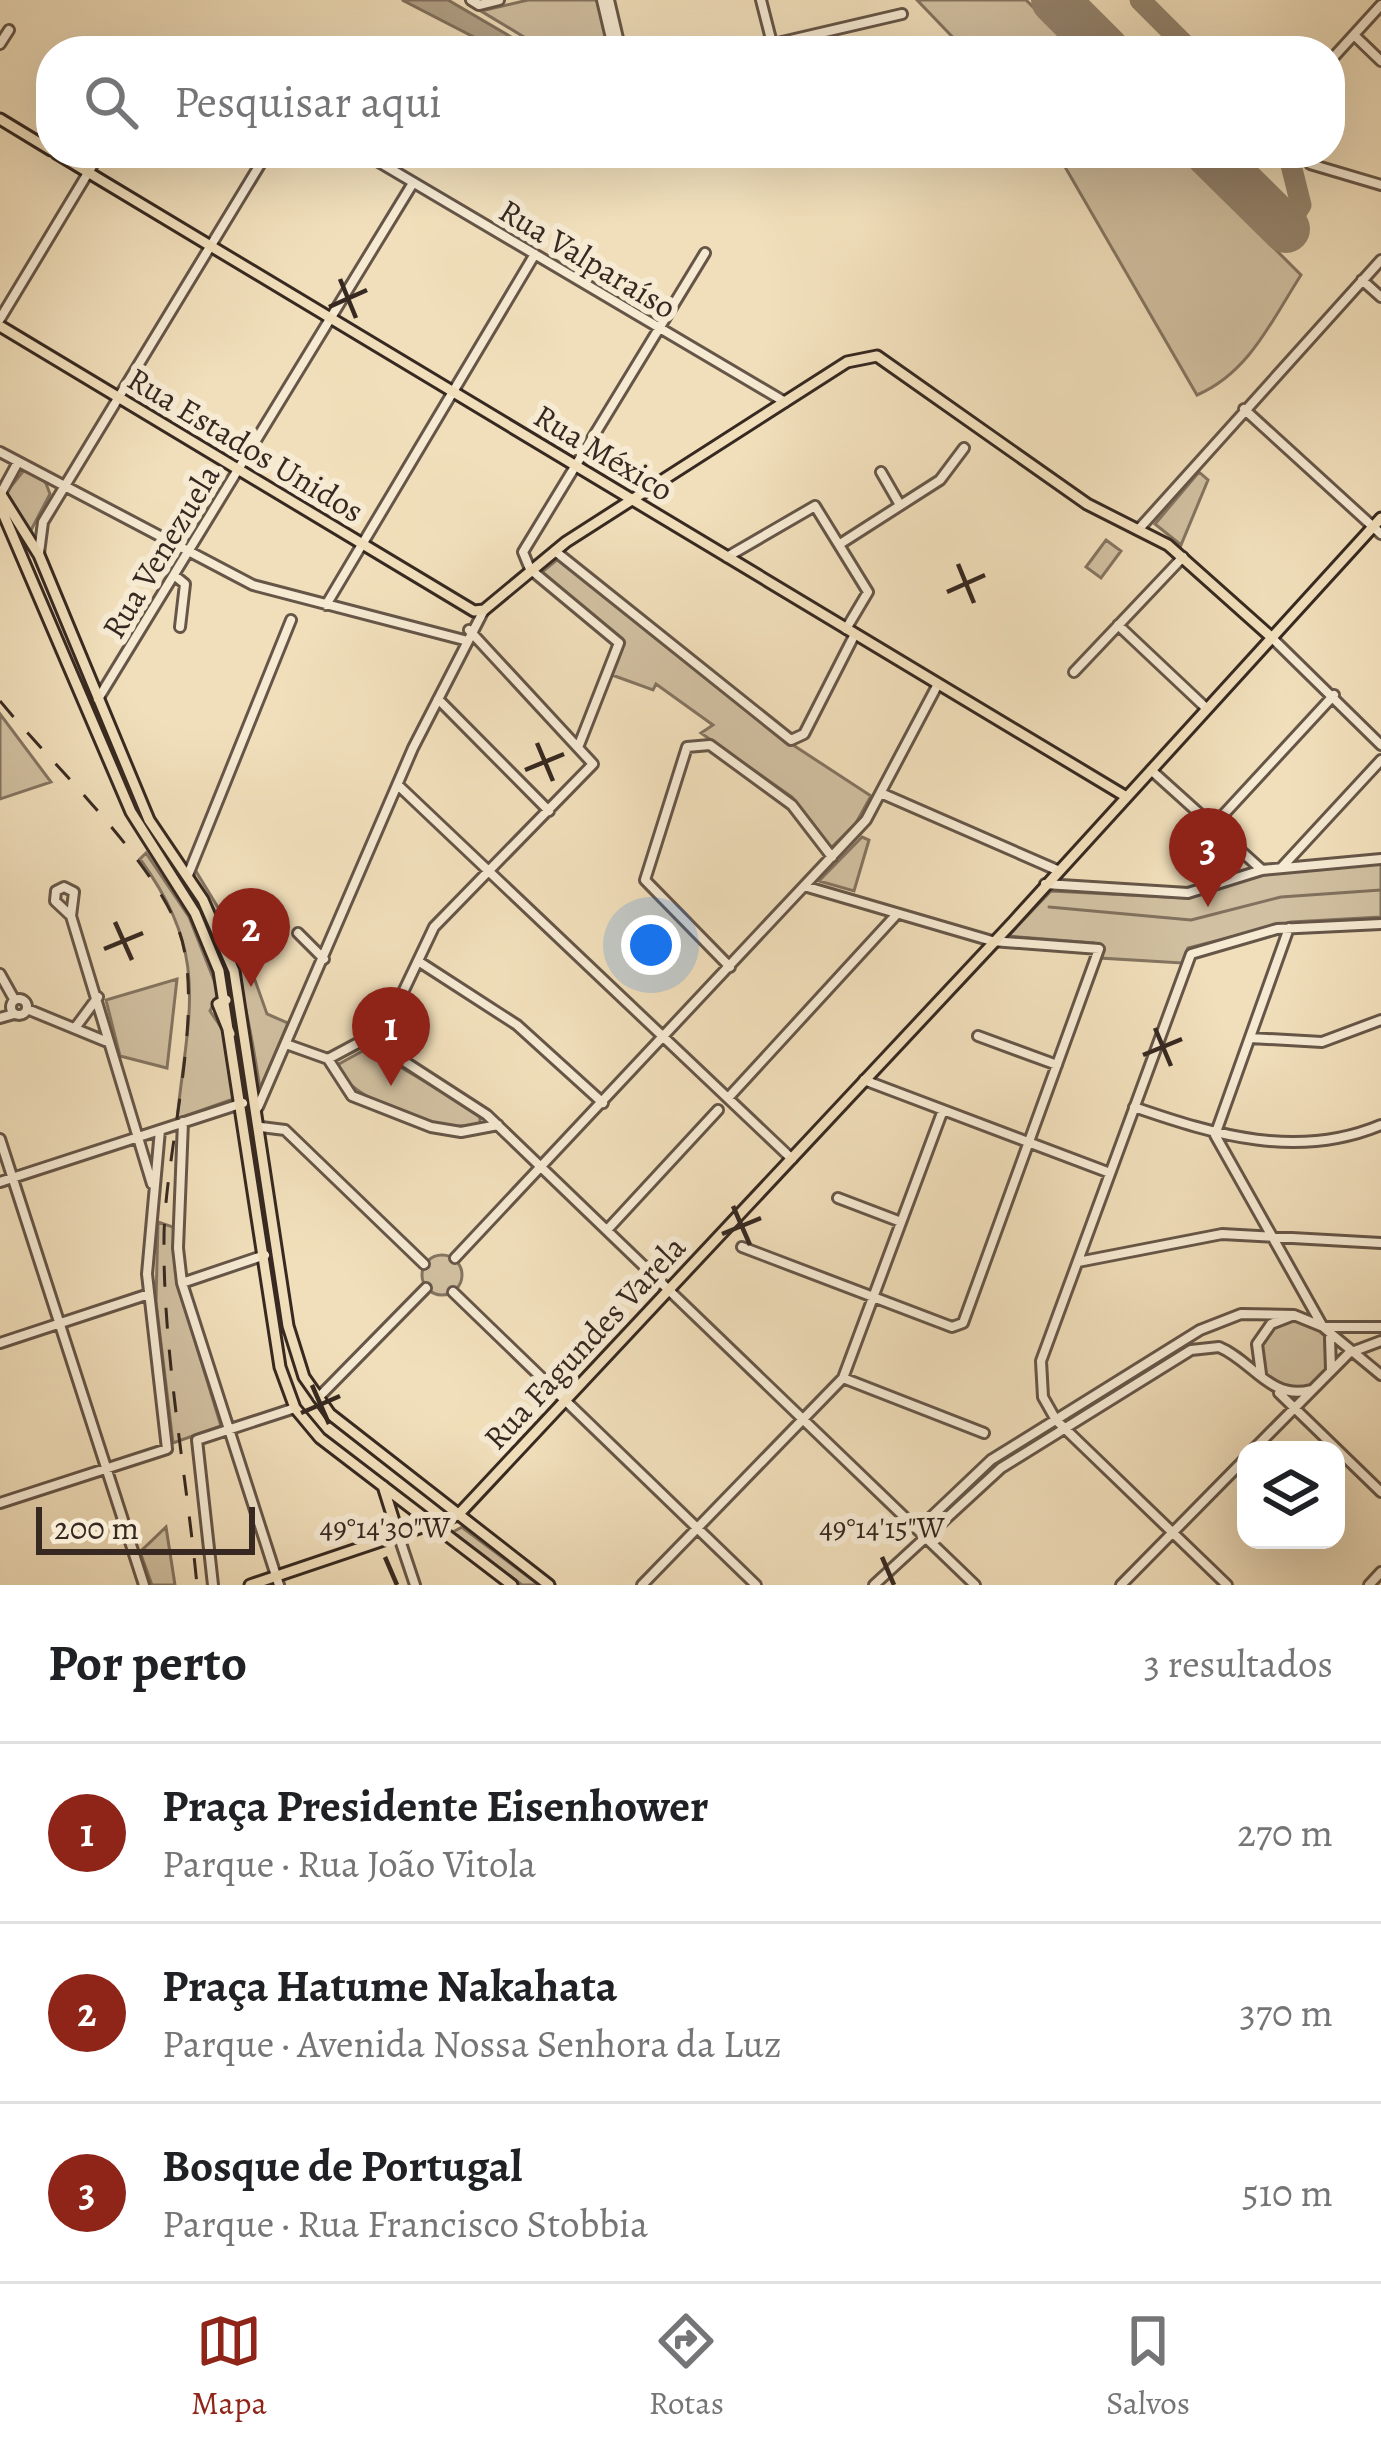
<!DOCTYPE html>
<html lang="pt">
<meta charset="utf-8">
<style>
body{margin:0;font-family:Alegreya,serif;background:#f2f2f2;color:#202124}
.controls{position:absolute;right:36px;bottom:36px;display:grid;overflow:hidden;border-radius:24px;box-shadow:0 12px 48px #0002}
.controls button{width:108px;height:108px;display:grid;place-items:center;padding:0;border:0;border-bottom:3px solid #e0e0e0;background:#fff;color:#202124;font:60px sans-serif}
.scale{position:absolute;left:36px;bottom:30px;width:219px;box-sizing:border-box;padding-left:12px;border:6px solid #372921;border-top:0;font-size:33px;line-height:42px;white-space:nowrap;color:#372921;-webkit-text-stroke:9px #f6ead3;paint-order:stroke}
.you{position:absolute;left:651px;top:945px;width:42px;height:42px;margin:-30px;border:9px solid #fff;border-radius:50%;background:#1a73e8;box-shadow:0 0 0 18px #1a73e833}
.badge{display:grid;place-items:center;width:78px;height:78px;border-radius:50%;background:#8f2418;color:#fff;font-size:39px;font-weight:700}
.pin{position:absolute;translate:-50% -99px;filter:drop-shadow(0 3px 6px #0008)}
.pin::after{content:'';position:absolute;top:63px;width:42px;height:36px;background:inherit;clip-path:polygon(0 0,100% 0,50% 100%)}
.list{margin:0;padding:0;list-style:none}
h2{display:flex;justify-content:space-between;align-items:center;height:156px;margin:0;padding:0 48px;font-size:51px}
h2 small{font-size:39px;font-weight:400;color:#757577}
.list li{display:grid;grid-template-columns:78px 1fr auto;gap:36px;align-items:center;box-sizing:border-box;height:180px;padding:0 48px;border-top:3px solid #e0e0e0}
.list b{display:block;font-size:45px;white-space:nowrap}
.list p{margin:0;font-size:39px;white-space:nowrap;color:#757577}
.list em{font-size:39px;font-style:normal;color:#757577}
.icon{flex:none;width:66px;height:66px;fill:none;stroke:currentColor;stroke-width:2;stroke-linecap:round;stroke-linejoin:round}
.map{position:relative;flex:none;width:1381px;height:1585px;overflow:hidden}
.search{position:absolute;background:#fff;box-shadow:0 12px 48px #0002;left:36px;right:36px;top:36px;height:132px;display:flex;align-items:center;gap:30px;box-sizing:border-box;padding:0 42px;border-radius:48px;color:#757577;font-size:45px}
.sheet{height:696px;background:#fff}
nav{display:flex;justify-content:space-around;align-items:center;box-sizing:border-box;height:168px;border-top:3px solid #e0e0e0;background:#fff;font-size:33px;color:#757577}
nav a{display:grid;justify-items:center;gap:6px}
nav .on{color:#8f2418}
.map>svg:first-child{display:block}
.green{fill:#d1c0a1;stroke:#847461;stroke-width:3}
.water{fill:#b2a187;stroke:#81715e;stroke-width:3}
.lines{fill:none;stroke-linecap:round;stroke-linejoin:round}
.stream{stroke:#81715e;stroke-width:3}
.taxiway{stroke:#94846e;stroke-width:21}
.runway{stroke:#94846e;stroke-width:48}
.minor-casing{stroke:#665648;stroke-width:14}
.major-casing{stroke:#372921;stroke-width:15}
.minor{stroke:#f6ead3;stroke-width:8}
.major{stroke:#f1dfbb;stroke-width:9}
.rail{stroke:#372921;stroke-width:3;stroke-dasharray:21 21;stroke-linecap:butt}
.ticks{fill:none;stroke:#372921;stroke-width:4.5}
.labels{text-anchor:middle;stroke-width:12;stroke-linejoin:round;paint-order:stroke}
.street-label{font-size:33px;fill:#372921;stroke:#f6ead3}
.ticks-label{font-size:30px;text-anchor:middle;fill:#372921;stroke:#f6ead3;stroke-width:12;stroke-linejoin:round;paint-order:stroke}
</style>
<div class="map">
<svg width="1381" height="1585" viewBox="0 0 1381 1585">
<rect width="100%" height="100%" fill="#f1dfbb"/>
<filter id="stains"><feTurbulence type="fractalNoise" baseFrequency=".00167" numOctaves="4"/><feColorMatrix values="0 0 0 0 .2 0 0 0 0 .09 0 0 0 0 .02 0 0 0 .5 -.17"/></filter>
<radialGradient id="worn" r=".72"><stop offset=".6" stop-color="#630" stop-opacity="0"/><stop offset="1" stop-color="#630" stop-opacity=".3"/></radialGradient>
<path class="green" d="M528,0H600L612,51H547L481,11Z
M917,0H1026L1077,51H966Z
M1057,153H1179L1301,275C1272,320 1249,373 1197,395Z
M25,469L45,481L50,494L29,534L4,495Z
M1199,472L1208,480L1181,545L1155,524Z
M1106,540L1121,551L1101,578L1086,567Z
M558,559L790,743L871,796L856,823L831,848L792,797L701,733L713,725L656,684L653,690L612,675L623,642L542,572Z
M0,714L51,782L0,799Z
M862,837L869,840L854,891L819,881Z
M146,853L189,917L219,993L210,1011L229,1039L239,1097L177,1119C189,1007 210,956 140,859Z
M1381,863V917L1291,922L1188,948L1182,963L1100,958L1102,949L1094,943L1008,936L1051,891L1186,898L1266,873Z
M194,868L245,952L267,1014L288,1023L260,1089C248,1010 236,943 192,875Z
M177,979L167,1068L120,1056L106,1000Z
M368,1048L480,1114V1123C438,1137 366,1104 338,1073L339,1064Z
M158,1222L173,1227L177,1282L221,1426L173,1443L156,1302Z
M422 1275a20 20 0 1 1 40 0a20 20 0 1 1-40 0Z
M1260 1355a35 35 0 1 1 70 0a35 35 0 1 1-70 0Z
M166,1527L175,1585H152L140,1552Z
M462,1527L463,1528L539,1585H522L453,1532Z"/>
<path class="water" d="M402,0H448L535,51H501Z"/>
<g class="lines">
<path class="stream" d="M1049,907L1191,920L1281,897L1381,890"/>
<path class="taxiway" d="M1140,0L1191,51
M1286,229L1301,205L1288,153"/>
<path class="runway" d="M1055,0L1106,51
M1209,153L1286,229"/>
<defs>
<path id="minor" d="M471,0L479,5L499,0
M602,0L614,51
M609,0L621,51
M761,0L774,51
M1354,35L1381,61
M0,44L9,30
M743,51L902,14
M1330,61L1381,5
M367,155L785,402
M1310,164L1381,185
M1362,280L1381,297
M0,319L100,153
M1244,409L1381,534
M0,452L253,585L464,640
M881,472L900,505
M0,495L18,462
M1138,530L1381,260
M840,544L940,480L964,448
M555,551L791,740L804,734L855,634
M39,553L43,522L267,153
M727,557L815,506L868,592L846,629
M174,575L185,584L180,627
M326,605L535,254
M1118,625L1206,708
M1271,637L1381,745
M1074,672L1183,557
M98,699L413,183
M438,699L549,811
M579,745L619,643L530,569L523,552L705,253
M1151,770L1262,870
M400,787L792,1159
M883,794L1057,870
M1213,826L1334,695
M1282,867L1381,760
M188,875L291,620
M1045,884L1188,893L1262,870L1381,859
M71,916L55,901L56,891L64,887L74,892L71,916L152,1184
M1289,928L1215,1135L1323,1327L1381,1375
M298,933L324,959
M418,961L517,1025L603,1103
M730,967L645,880L687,747L710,745L792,805L832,857
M0,974L14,999
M11 1007a8 8 0 1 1 16 0a8 8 0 1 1-16 0Z
M27,1009L105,1041
M0,1018L14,1014
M75,1028L98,997
M978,1036L1057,1065
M368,1038L487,1115L975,1585
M1250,1038L1322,1042L1381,1020
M286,1044L328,1059L352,1096L431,1127L461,1132L498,1125
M328,1059L386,1028L434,927L593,764L469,630
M864,1080L1110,1173
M728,1098L897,914
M258,1107L413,748L484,610
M1134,1107C1215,1135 1298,1160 1381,1125
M183,1122L178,1248L182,1283L279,1585
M261,1127L285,1130L424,1264
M0,1139L144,1585
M0,1182L243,1103
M838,1198L901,1222
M607,1230L718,1110
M742,1247L952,1327L963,1323L1099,949L992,941L804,886
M455,1258L866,820L938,684
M1078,1262L1222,1234L1381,1243
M182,1283L265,1255
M453,1292L756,1585
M1325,1327H1381
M1330,1338L1331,1370
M0,1343L149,1294
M1261,1374L1257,1344L1271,1324L1294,1315L1321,1326
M843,1378L984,1433
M1279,1393L1381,1492
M318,1398L426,1288
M1253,1450L1349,1353L1381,1341
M0,1503L167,1449L147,1274L160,1130
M923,1535L930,1518L991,1460L1200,1330L1241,1314L1294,1315
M399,1537L415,1585
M213,1585L197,1440L295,1408
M642,1585L843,1378L943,1110
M874,1585L1001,1468L1191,1350L1219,1347C1253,1361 1270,1401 1311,1390
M1121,1585L1246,1458
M1227,1585L1056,1420L1043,1397L1041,1361L1191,954L1277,929L1381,924
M1369,1585L1381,1572"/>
<path id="major" d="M0,119L51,150
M56,153L1125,796
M0,326L474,611L484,610L566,542L847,362L877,356L1087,504L1168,545L1271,637
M0,493L39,555L149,820L203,900L234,971L288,1326L304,1377L330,1414L549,1585
M0,506L131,812L195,913L219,971L280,1367L295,1408L320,1438L512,1585
M226,1000L218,1004L230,1034
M383,1486L399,1537
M250,1585L458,1515L1013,922L1381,518"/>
</defs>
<use href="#minor" class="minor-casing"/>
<use href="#major" class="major-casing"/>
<use href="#minor" class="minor"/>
<use href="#major" class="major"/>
<path class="rail" d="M0,701C51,763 153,859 179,931C207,1008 164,1154 164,1239C163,1354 186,1471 197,1585"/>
</g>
<path class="ticks" d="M340,279L356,318M329,307L367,290M958,564L974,603M947,592L985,575M537,743L553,781M525,770L564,754M115,922L132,960M104,949L143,933M1155,1028L1171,1066M1143,1055L1182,1039M733,1206L750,1245M722,1234L761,1218M312,1385L329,1424M301,1413L340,1396M385,1557L397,1585M882,1557L894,1585"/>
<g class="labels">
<g class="street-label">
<text transform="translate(588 258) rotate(31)" y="12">Rua Valparaíso</text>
<text transform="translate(246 444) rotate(31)" y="12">Rua Estados Unidos</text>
<text transform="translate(604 452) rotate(31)" y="12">Rua México</text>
<text transform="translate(160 551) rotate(-59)" y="12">Rua Venezuela</text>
<text transform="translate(584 1342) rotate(-47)" y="12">Rua Fagundes Varela</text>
</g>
</g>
<g class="ticks-label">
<text x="385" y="1538">49°14'30"W</text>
<text x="882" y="1538">49°14'15"W</text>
</g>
<rect width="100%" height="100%" filter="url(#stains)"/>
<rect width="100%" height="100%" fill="url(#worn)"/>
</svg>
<div class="controls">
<button><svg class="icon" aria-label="layers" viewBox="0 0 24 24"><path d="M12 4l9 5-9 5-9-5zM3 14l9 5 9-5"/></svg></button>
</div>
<div class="scale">200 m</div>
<div class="you"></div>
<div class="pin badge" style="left:391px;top:1086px">1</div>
<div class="pin badge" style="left:251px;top:987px">2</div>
<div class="pin badge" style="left:1208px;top:907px">3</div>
<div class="search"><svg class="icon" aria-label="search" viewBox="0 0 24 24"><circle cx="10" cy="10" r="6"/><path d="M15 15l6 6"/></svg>Pesquisar aqui</div>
</div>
<section class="sheet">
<h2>Por perto<small>3 resultados</small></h2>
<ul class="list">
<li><span class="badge">1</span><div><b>Praça Presidente Eisenhower</b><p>Parque · Rua João Vitola</p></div><em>270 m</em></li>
<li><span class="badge">2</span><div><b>Praça Hatume Nakahata</b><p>Parque · Avenida Nossa Senhora da Luz</p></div><em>370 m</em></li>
<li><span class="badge">3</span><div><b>Bosque de Portugal</b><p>Parque · Rua Francisco Stobbia</p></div><em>510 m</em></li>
</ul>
</section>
<nav>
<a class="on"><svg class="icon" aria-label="map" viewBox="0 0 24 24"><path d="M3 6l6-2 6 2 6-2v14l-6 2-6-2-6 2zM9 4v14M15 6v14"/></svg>Mapa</a>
<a><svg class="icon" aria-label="directions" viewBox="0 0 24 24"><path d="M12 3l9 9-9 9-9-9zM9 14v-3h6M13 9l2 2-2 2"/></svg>Rotas</a>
<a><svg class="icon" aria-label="saved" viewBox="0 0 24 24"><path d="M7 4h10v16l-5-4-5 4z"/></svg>Salvos</a>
</nav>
